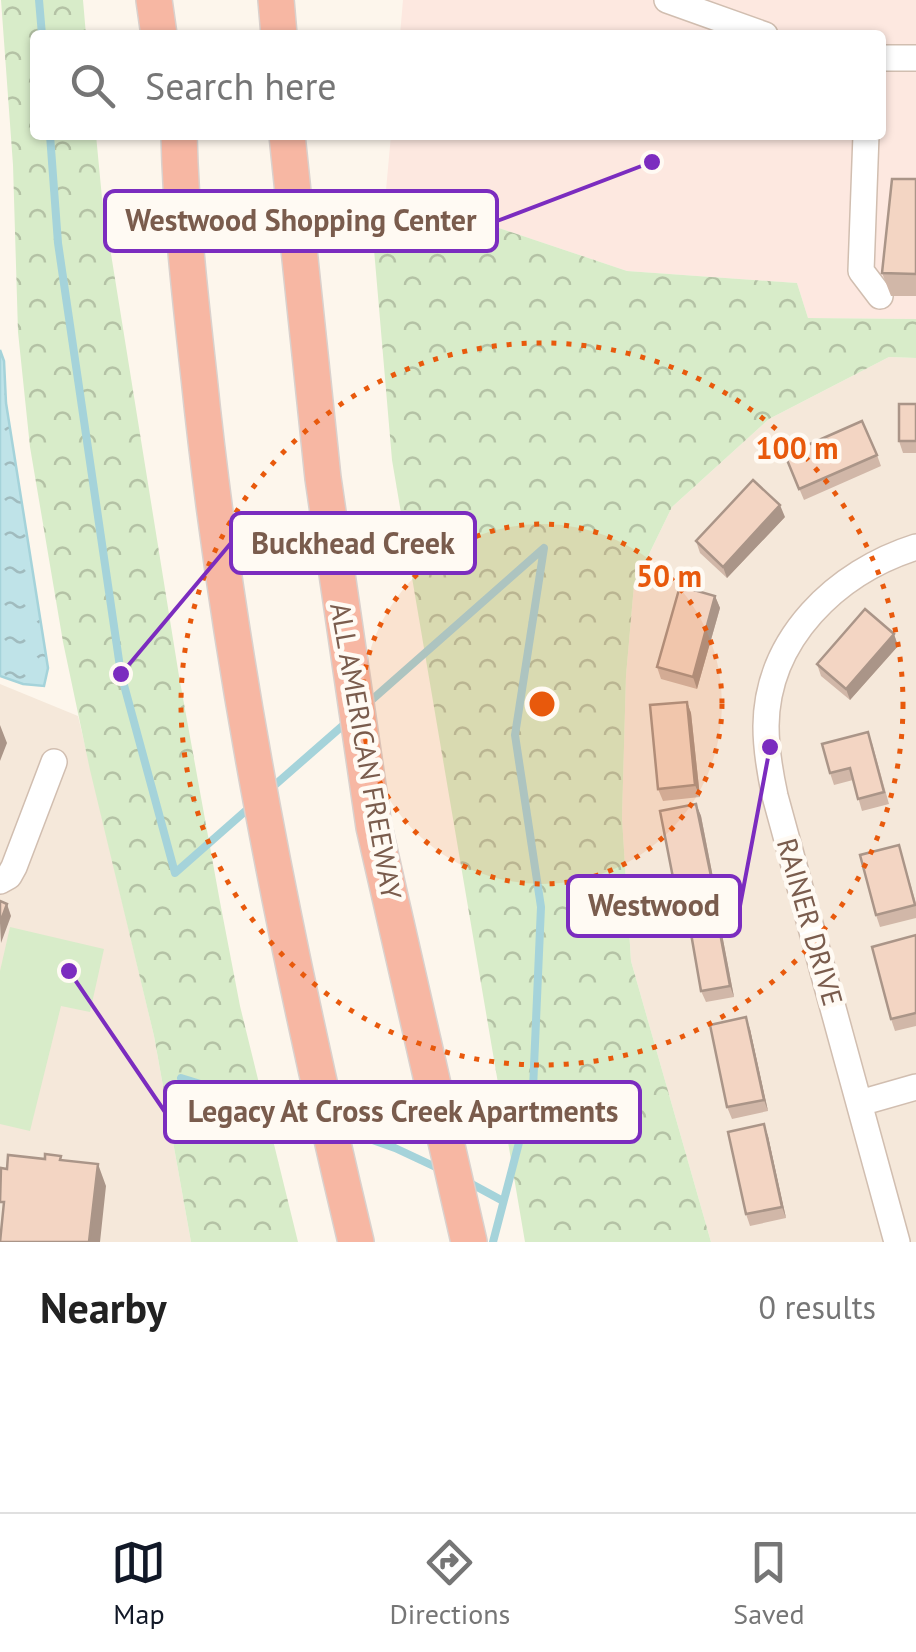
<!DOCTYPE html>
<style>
body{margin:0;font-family:"PT Sans",sans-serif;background:#f2f2f2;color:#222}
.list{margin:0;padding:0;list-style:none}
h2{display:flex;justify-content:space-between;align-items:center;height:130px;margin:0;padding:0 40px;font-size:42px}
h2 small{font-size:32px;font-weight:400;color:#767676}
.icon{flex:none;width:55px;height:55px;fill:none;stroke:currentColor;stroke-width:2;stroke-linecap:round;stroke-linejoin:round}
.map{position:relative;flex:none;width:916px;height:1242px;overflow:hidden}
.search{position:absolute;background:#fff;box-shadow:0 2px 8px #0004;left:30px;right:30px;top:30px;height:110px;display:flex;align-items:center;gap:25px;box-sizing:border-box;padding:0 35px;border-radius:10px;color:#767676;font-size:38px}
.sheet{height:270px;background:#fff}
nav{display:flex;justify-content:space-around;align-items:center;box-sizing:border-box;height:140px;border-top:2px solid #e0e0e0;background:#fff;font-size:28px;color:#767676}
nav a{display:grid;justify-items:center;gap:5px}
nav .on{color:#111827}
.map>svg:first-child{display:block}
.residential{fill:#f5e8da}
.commercial{fill:#fde8e0}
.grass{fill:#d8ecc9}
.forest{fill:url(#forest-crowns)}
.water{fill:url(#water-ripples);stroke:#a5d3da;stroke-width:2.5}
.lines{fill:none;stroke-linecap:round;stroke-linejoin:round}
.stream{stroke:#a5d3da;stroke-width:8}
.minor-casing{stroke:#d1beb0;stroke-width:28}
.highway-casing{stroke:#dad1cd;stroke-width:38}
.minor{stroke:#fff;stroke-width:25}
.highway{stroke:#f7b7a3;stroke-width:35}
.wall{fill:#d1b7a8}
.shaded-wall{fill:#aa9588}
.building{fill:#f3d5c3;stroke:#aa9588;stroke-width:2.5}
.ring{fill:none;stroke:#e8590c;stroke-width:5;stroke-dasharray:5 10}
.labels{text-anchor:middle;stroke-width:9;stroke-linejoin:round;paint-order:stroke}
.street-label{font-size:28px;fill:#7a5c4d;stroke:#fffaf3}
.centre{fill:#e8590c;stroke:#fffaf3;stroke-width:5}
.ring-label{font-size:30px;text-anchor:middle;font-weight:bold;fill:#e8590c;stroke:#fffaf3;stroke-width:9;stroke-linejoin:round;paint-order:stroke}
.leader{fill:none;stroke:#7b2cbf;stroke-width:4}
.callout-dot{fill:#7b2cbf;stroke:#fffaf3;stroke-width:4}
.callout{fill:#fffaf3;stroke:#7b2cbf;stroke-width:4}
.callout-label{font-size:30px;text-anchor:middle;font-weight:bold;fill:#7a5c4d}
</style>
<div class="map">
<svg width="916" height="1242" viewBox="0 0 916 1242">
<defs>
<pattern id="forest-crowns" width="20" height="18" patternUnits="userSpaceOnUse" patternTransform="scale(2.5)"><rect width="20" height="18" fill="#d8ecc9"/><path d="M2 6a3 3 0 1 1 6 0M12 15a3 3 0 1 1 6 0" fill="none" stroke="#b4c2a5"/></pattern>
<pattern id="water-ripples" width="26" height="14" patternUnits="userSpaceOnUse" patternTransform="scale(2.5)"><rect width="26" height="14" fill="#bfe3e8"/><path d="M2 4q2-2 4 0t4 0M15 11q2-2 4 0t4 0" fill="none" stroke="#a0bbbe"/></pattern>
</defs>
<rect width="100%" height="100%" fill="#fdf6ec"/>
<path class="residential" d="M889,357L916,358V1242H711L631,961L622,818L626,676L634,585L672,507L769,419Z
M0,684L78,716L154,1036L191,1242H0Z"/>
<path class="commercial" d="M403,0H916V319L808,318L797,283L627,271L386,190L391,135H881V35H400Z"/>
<path class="grass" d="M10,927L104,949L90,1012L61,1006L30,1131L0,1124V971Z"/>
<path class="forest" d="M1,0H83L86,35H35V135H96L102,198L179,676L220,902L240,1006L298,1242H191L154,1036L90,770L63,642L30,447L18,332L13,165Z
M386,190L627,271L797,283L808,318L916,319V358L889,357L769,419L672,507L634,585L626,676L622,818L631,961L711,1242H525L392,460L372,226Z"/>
<path class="water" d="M0,350L4,361L6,403L48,668L44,686L23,684L0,676Z"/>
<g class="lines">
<path class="stream" d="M39,0L42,35
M50,135L58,243L121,674L175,873L250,807
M366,705L544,548L515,735L541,907L533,1089L493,1242
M268,791L348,721
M181,1078L317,1120
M339,1128L395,1148L442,1170
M468,1182L503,1201"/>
<defs>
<path id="minor" d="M667,0L765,35
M881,58H916
M866,135L861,271L880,296
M0,881L9,876L14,867L54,762
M860,1103L916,1087
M897,1242L775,796C770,773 766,750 766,726C767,638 837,572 916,547"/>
<path id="highway" d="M154,0L159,35
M276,0L279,35
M179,135C181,216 190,296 199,377C229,669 288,957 356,1242
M287,135L323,478L374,827L469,1242"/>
</defs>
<use href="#minor" class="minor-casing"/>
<use href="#highway" class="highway-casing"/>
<use href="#minor" class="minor"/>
<use href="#highway" class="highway"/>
</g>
<path class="wall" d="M916,179V296H891L882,273Z
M916,404V453H903L899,441Z
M785,455H877L881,466L804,500Z
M785,517L727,578L700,553L696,541Z
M715,596L720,608L697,689L661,679L657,667Z
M894,634L898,646L850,700L821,676L817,664Z
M687,702L691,713L700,797L663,801L658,789Z
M872,743L889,804L862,811L853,780L834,785L830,773Z
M696,804L701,816L717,898L680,905L676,893Z
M899,845L916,903V918L880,927L876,915Z
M721,929L734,997L706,1002L701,991Z
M916,935V1026L895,1031L891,1019Z
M750,1029L768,1111L732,1119L727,1107Z
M768,1136L786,1218L750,1226L746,1214Z"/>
<path class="shaded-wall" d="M780,505L785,517L727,578L723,567Z
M715,596L720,608L697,689L693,677Z
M894,634L898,646L850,700L846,689Z
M687,702L691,713L700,797L695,785Z
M0,725L7,743L0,761Z
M696,804L701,816L717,898L713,886Z
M7,904L11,916L1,943L0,923Z
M717,917L721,929L734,997L730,986Z
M746,1017L750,1029L768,1111L764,1100Z
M764,1124L768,1136L786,1218L782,1207Z
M98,1164L106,1186L100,1242H89Z"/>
<path class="building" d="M892,179H916V274L882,273Z
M899,404H916V441H899Z
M862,421L877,455L799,489L785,455Z
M753,480L780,505L723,567L696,541Z
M680,586L715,596L693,677L657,667Z
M865,609L894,634L846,689L817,664Z
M687,702L695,785L658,789L650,705Z
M868,732L884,792L858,799L850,768L830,773L822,744Z
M696,804L713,886L676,893L660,811Z
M899,845L915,905L876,915L860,855Z
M0,901L7,904L0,923Z
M717,917L730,986L701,991L689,922Z
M916,935V1013L891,1019L872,947Z
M746,1017L764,1100L727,1107L710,1025Z
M764,1124L782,1207L746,1214L728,1132Z
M45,1154L61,1156L60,1160L98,1164L89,1242H0L4,1202H0L1,1168L7,1169L8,1155L45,1159Z"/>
<circle cx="542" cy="704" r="180" fill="#e8590c" fill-opacity=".12"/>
<g class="ring">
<circle cx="542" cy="704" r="180"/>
<circle cx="542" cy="704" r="361"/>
</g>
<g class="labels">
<g class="street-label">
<text transform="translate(366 751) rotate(80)" y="10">ALL AMERICAN FREEWAY</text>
<text transform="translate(810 922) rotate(74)" y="10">RAINER DRIVE</text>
</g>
</g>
<circle cx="542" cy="704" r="15" class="centre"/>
<g class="ring-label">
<text x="797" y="459">100 m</text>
<text x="669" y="587">50 m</text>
</g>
<path class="leader" d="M652 162L497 221M121 674L231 543M770 747L740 906M69 971L165 1112"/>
<g class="callout-dot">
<circle cx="652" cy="162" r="10"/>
<circle cx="121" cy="674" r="10"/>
<circle cx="770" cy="747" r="10"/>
<circle cx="69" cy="971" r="10"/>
</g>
<g class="callout">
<rect x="105" y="191" width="392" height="60" rx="10"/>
<rect x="231" y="513" width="244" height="60" rx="10"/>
<rect x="568" y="876" width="172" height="60" rx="10"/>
<rect x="165" y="1082" width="475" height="60" rx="10"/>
</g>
<g class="callout-label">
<text x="301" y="231">Westwood Shopping Center</text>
<text x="353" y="554">Buckhead Creek</text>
<text x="654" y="916">Westwood</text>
<text x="403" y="1122">Legacy At Cross Creek Apartments</text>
</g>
</svg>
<div class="search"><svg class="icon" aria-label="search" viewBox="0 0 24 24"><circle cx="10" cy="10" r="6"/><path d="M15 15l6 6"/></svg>Search here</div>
</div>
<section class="sheet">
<h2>Nearby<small>0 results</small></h2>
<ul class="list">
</ul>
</section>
<nav>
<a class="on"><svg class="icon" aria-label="map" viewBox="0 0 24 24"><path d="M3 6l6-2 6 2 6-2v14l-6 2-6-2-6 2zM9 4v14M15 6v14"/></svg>Map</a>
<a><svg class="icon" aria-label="directions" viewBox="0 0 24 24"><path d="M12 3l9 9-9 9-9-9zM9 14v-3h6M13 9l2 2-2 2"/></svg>Directions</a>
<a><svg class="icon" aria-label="saved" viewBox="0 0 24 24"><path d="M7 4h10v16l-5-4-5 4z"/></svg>Saved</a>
</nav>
